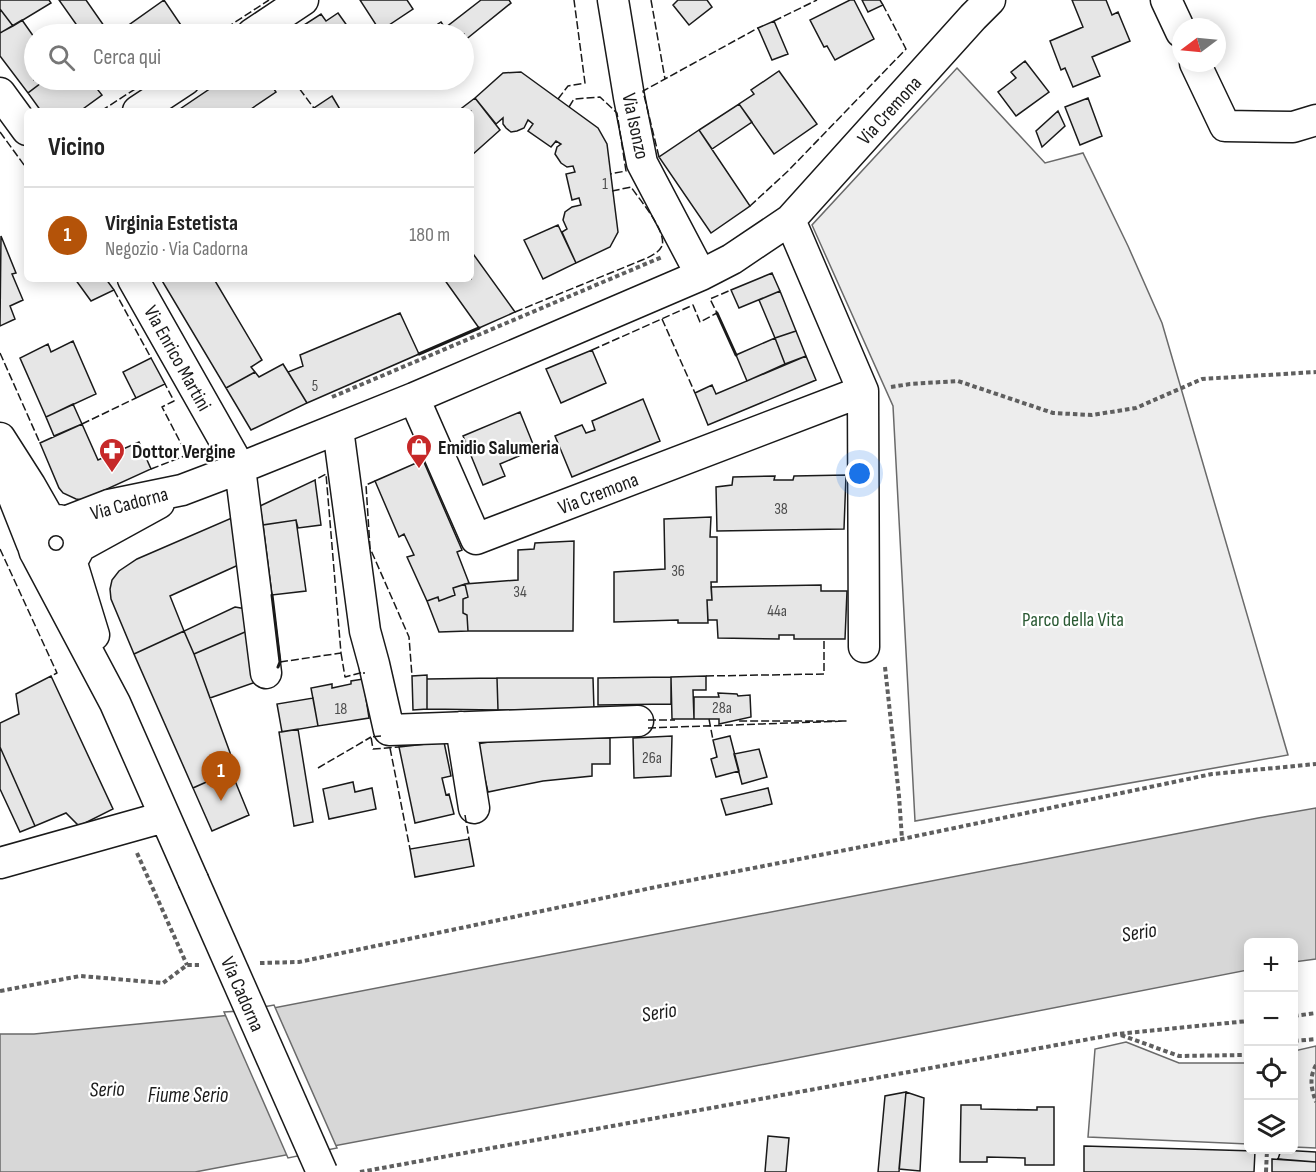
<!DOCTYPE html>
<html lang="it">
<meta charset="utf-8">
<style>
body{margin:0;font-family:"Sofia Sans Condensed",sans-serif;background:#f2f2f2;color:#222}
.controls{position:absolute;right:18px;bottom:18px;display:grid;overflow:hidden;border-radius:9px;box-shadow:0 3px 15px #0003}
.controls button{width:54px;height:54px;display:grid;place-items:center;padding:0;border:0;border-bottom:2px solid #e0e0e0;background:#fff;color:#222;font:30px sans-serif}
.compass{position:absolute;left:1172px;top:18px;width:54px;height:54px;border-radius:50%;background:#fff;box-shadow:0 3px 15px #0003;rotate:254deg}
.you{position:absolute;left:860px;top:474px;width:21px;height:21px;margin:-15px;border:4px solid #fff;border-radius:50%;background:#1a73e8;box-shadow:0 0 0 9px #1a73e833}
.badge{display:grid;place-items:center;width:39px;height:39px;border-radius:50%;background:#b45309;color:#fff;font-size:20px;font-weight:700}
.pin{position:absolute;translate:-50% -50px;filter:drop-shadow(0 2px 3px #0008)}
.pin::after{content:'';position:absolute;top:32px;width:21px;height:18px;background:inherit;clip-path:polygon(0 0,100% 0,50% 100%)}
.list{margin:0;padding:0;list-style:none}
h2{display:flex;justify-content:space-between;align-items:center;height:78px;margin:0;padding:0 24px;font-size:26px}
h2 small{font-size:20px;font-weight:400;color:#767676}
.list li{display:grid;grid-template-columns:39px 1fr auto;gap:18px;align-items:center;box-sizing:border-box;height:96px;padding:0 24px;border-top:2px solid #e0e0e0}
.list b{display:block;font-size:22px;white-space:nowrap}
.list p{margin:0;font-size:20px;white-space:nowrap;color:#767676}
.list em{font-size:20px;font-style:normal;color:#767676}
.icon{flex:none;width:33px;height:33px;fill:none;stroke:currentColor;stroke-width:2;stroke-linecap:round;stroke-linejoin:round}
.map{position:relative;flex:none;width:1316px;height:1172px;overflow:hidden}
.search{position:absolute;background:#fff;box-shadow:0 3px 15px #0003;left:24px;top:24px;width:450px;height:66px;display:flex;align-items:center;gap:15px;box-sizing:border-box;padding:0 21px;border-radius:33px;color:#767676;font-size:22px}
.panel{position:absolute;background:#fff;box-shadow:0 3px 15px #0003;left:24px;top:108px;width:450px;height:174px;border-radius:9px}
.map>svg:first-child{display:block}
.green{fill:#ededed;stroke:#6a6a6a;stroke-width:1.5}
.water{fill:#d7d7d7;stroke:#6a6a6a;stroke-width:1.5}
.pier{fill:#fff;stroke:#6a6a6a;stroke-width:1.5}
.building{fill:#e6e6e6;stroke:#1a1a1a;stroke-width:1.5}
.lines{fill:none;stroke-linecap:round;stroke-linejoin:round}
.minor-casing{stroke:#1a1a1a;stroke-width:33}
.path{stroke:#5f5f5f;stroke-width:4;stroke-dasharray:4.5 3;stroke-linecap:butt}
.minor{stroke:#fff;stroke-width:30}
.minor-bridge-casing{stroke:#1a1a1a;stroke-width:33;stroke-linecap:butt}
.minor-bridge{stroke:#fff;stroke-width:30}
.fence{stroke:#1a1a1a;stroke-width:1.5;stroke-dasharray:8 3;stroke-linecap:butt}
.wall{stroke:#1a1a1a;stroke-width:3}
.labels{text-anchor:middle;stroke-width:4.5;stroke-linejoin:round;paint-order:stroke}
.number-label{font-size:16px;fill:#4d4d4d}
.street-label{font-size:20px;fill:#1a1a1a;stroke:#fff}
.poi-label{font-size:20px;font-weight:bold;fill:#1a1a1a;stroke:#fff;text-anchor:start}
.park-label{font-size:20px;fill:#2b5a34;stroke:#fff}
.water-label{font-size:21px;font-style:italic;fill:#1a1a1a;stroke:#fff}
</style>
<div class="map">
<svg width="1316" height="1172" viewBox="0 0 1316 1172">
<rect width="100%" height="100%" fill="#fff"/>
<path class="green" d="M957,68L1045,163L1083,153L1128,246L1162,323L1288,755L915,821L893,406L812,225Z
M1126,1042L1179,1063H1248V1144L1088,1137L1095,1049Z
M1316,1046V1148L1294,1147V1051Z"/>
<path class="water" d="M1316,808V959L1294,962V942H1248V970L637,1089L195,1172H0V1034H34L242,1014L1258,818Z"/>
<path class="pier" d="M274,1005L337,1148L288,1158L224,1012L241,1011Z"/>
<path class="building" d="M0,0H49L51,3L13,26L0,9Z
M59,0H86L109,33L107,34H83Z
M164,0L187,34H132L126,27Z
M360,0H407L413,9L380,31Z
M481,0H509L511,3L464,41V34H449L445,28Z
M678,0H707L712,7L689,25L673,5Z
M850,0H854L874,39L835,60L827,46L824,47L810,20Z
M862,0H880L883,5L868,12Z
M1072,0H1106L1112,15L1118,12L1130,41L1092,57L1100,76L1073,87L1065,68L1061,70L1050,41L1083,27Z
M0,9L13,26L0,33Z
M338,13L353,34H290L321,14L326,21Z
M22,20L34,37V80H45L28,93L0,56V33Z
M774,21L788,54L772,60L758,28Z
M441,22L449,34H423Z
M1025,61L1049,92L1016,116L998,92L1016,78L1011,72Z
M779,71L817,124L774,154L739,104L754,94L751,90Z
M521,72L598,128L607,144L618,232L610,247L576,263L562,232L567,229L563,220L565,212L572,207L581,205L579,198L572,200L566,174L575,172L573,166L567,167L561,163L555,154L557,147L561,144L556,141L551,147L528,131L533,124L528,120L524,128L517,131L511,132L506,128L503,124V118L496,124L475,98L503,73Z
M45,80H66L68,82L71,80H90L102,95L80,111H41L28,93Z
M223,80H268L276,92L248,111H177Z
M396,80H411L401,87Z
M332,96L341,111H316L314,108Z
M475,98L500,130L472,155L471,154V111H458Z
M1088,98L1102,136L1080,145L1065,107Z
M739,104L752,122L712,149L699,130Z
M1058,111L1065,126L1042,147L1036,131Z
M699,130L750,206L711,233L659,157Z
M558,225L576,263L543,279L524,240Z
M1,236L16,273L12,274L23,300L10,306L15,319L0,326Z
M471,251L515,312L479,328L444,279H471Z
M772,273L780,291L739,308L731,290Z
M75,279H106L114,290L91,301Z
M161,279H214L262,360L251,367L255,372L226,388Z
M780,291L796,331L775,338L759,300Z
M400,313L419,354L307,403L288,372L303,366L300,355Z
M796,331L806,356L785,364L775,338Z
M775,338L785,364L747,381L736,355Z
M73,341L96,394L46,417L20,358L48,344L51,352Z
M592,350L606,383L561,403L546,369Z
M806,356L816,380L708,425L695,393L712,385L716,394Z
M151,358L165,384L136,398L123,372Z
M283,364L307,403L251,430L226,388L255,372L259,377Z
M643,399L660,441L572,477L555,436L582,425L586,433L595,430L592,421Z
M73,404L82,424L54,436L46,417Z
M520,412L535,449L500,464L505,476L483,485L463,436Z
M82,424L98,460L139,442L151,469L83,500L76,499L63,493L59,488L40,443Z
M423,460L462,550L457,552L469,583L453,588L455,595L439,601L438,597L427,601L407,557L414,555L404,534L399,537L375,481Z
M846,475L844,529L717,531L716,487L732,485L733,477L775,476L774,480H793L794,476Z
M315,480L321,525L298,528L296,520L263,525L260,506Z
M234,517L245,562L170,596L184,631L134,654L111,599L110,589L112,580L119,571L137,559Z
M711,517L710,537H717V582H711L712,600H707L708,623H678V620L614,622V572L665,569L664,519Z
M296,520L306,591L272,595L263,525Z
M574,541L573,631H468L467,615L463,613V599L468,597L465,584L518,580V550L534,549L535,543Z
M465,584L468,597L463,599V613L467,615L468,631L439,632L427,601L438,597L439,601L455,595L453,588Z
M821,585V591H847L845,639H794V635H779V639L718,638L717,620H708L707,600H712L711,587Z
M235,607L252,610V629L194,654L184,631Z
M252,629L256,682L210,698L194,654Z
M184,631L194,654L236,769L193,788L134,654Z
M427,675V709L413,710L412,676Z
M51,676L113,809L79,826L66,813L35,826L0,747V723L19,714L16,694Z
M706,676V690H693L694,719H672L671,677Z
M671,677V704L598,705V678Z
M497,678L498,710L427,709V679Z
M497,678H593L594,710H498Z
M363,679L369,718L318,726L311,688L332,684V688L351,684V681Z
M718,693L737,694L738,696L750,695L751,717L719,724V719H694V697H719Z
M313,698L318,726L282,732L277,704Z
M298,729L313,822L294,826L279,732Z
M672,736L671,776L634,778L633,738Z
M730,736L739,771L716,777L711,759L717,757L713,740Z
M511,738H610V764H592V776L543,781L488,792L477,744Z
M444,742L451,776L442,778L446,795L449,794L454,814L415,823L399,747Z
M0,747L35,826L20,832L0,789Z
M759,749L767,777L742,784L734,754Z
M231,771L249,815L212,831L193,788Z
M353,782L355,792L372,788L376,809L329,819L323,789Z
M768,788L772,804L726,815L721,799Z
M469,839L474,866L415,877L410,849Z
M906,1092L924,1098L920,1171L899,1169Z
M906,1092L899,1172H878L885,1096Z
M961,1105H981V1109L1037,1110V1107H1054V1165H1025V1158L987,1157V1162H960Z
M768,1136L789,1138L786,1172H765Z
M1084,1146L1255,1151L1254,1172H1084Z
M1281,1150L1316,1152V1162L1278,1159Z
M1272,1159L1316,1162V1172H1272Z"/>
<g class="lines">
<defs>
<path id="minor" d="M613,0L629,97L642,163L701,275
M1166,0L1181,32
M252,34L303,0
M1195,63L1225,126L1293,127L1316,120
M0,93L27,130
M138,111L185,80
M790,220L863,391L864,647
M133,279L240,468L266,673
M414,398L476,539L863,391
M338,429L365,631L374,664L389,730L638,721
M0,438L30,485L50,520
M0,463L32,544
M33 543a23 23 0 1 1 46 0a23 23 0 1 1-46 0Z
M65,522L109,505L182,490L240,468L414,398L701,275L732,259L790,220L973,17L990,0
M79,547L159,503
M38,558L115,703L193,880
M71,560L94,635
M461,727L474,808
M0,863L164,817"/>
</defs>
<use href="#minor" class="minor-casing"/>
<path class="path" d="M891,387L910,384L958,381L1053,413L1092,415L1136,408L1202,379L1316,372
M332,397L662,257
M885,667L899,796L902,839
M137,853L187,965
M260,963L299,962L656,887L902,839L1212,774L1316,764
M0,991L80,976L163,983L187,965H199
M1294,1016L1316,1013
M1121,1035L1179,1056L1244,1055L1248,1053
M1294,1041L1316,1039
M1316,1065C1309,1078 1311,1088 1316,1102
M360,1172L1117,1034L1248,1021
M1266,1172L1267,1150"/>
<use href="#minor" class="minor"/>
<defs>
<path id="minor-bridge" d="M193,880L322,1172"/>
</defs>
<use href="#minor-bridge" class="minor-bridge-casing"/>
<use href="#minor-bridge" class="minor-bridge"/>
<path class="fence" d="M651,0L665,79
M774,21L817,0
M217,34L269,0
M293,80L316,111
M558,99L568,86L585,83L574,0
M569,107L574,99L600,97L617,113L626,171L610,174
M101,111L149,80
M0,132L27,169
M659,157L643,91L758,28
M750,206L788,171L906,49L883,5
M114,290L151,358
M515,312L647,258C653,255 659,252 662,246C667,231 639,199 631,187L612,191
M662,319L695,393
M592,350L693,305L700,322L717,313L710,299L731,290
M0,353L40,443
M82,424L136,398
M151,469L187,455L162,407L174,401L165,384
M375,481L366,485L370,548L409,637L412,676
M0,549L57,673L51,676
M341,653L345,677L364,672V674
M280,662L341,653L326,474L315,480
M706,676L824,674V639
M709,719L713,740
M648,720H675
M648,728L846,721H738
M381,736L371,737L373,749L399,747
M390,748L410,849
M318,768L371,737
M465,815L469,839"/>
<path class="wall" d="M717,313L736,355
M419,354L479,328
M272,595L280,662L278,667"/>
</g>
<defs>
<symbol id="shop-pin" viewBox="-11 -11 22 30"><path d="M0 17L-7.5 6A9.5 9.5 0 1 1 7.5 6Z" fill="#c62828" stroke="#fff"/><path d="M-5-2.5h2.3a2.7 3.5 0 0 1 5.4 0H5L5.5 6h-11ZM-1.5-2.5h3a1.5 2.3 0 0 0-3 0Z" fill="#fff"/></symbol>
<symbol id="pharmacy-pin" viewBox="-11 -11 22 30"><path d="M0 17L-7.5 6A9.5 9.5 0 1 1 7.5 6Z" fill="#c62828" stroke="#fff"/><path d="M-2-6h4v4h4v4h-4v4h-4v-4h-4v-4h4Z" fill="#fff"/></symbol>
</defs>
<g fill-rule="evenodd">
<use href="#shop-pin" x="404" y="432" width="30" height="40"/>
<use href="#pharmacy-pin" x="97" y="436" width="30" height="40"/>
</g>
<g class="labels">
<g class="number-label">
<text x="605" y="189">1</text>
<text x="315" y="391">5</text>
<text x="781" y="514">38</text>
<text x="678" y="576">36</text>
<text x="520" y="597">34</text>
<text x="777" y="616">44a</text>
<text x="722" y="713">28a</text>
<text x="341" y="714">18</text>
<text x="652" y="763">26a</text>
</g>
<g class="street-label">
<text transform="translate(889 110) rotate(-48)" y="7">Via Cremona</text>
<text transform="translate(636 126) rotate(78)" y="7">Via Isonzo</text>
<text transform="translate(178 358) rotate(61)" y="7">Via Enrico Martini</text>
<text transform="translate(598 493) rotate(-21)" y="7">Via Cremona</text>
<text transform="translate(129 503) rotate(-15)" y="7">Via Cadorna</text>
<text transform="translate(243 994) rotate(66)" y="7">Via Cadorna</text>
</g>
<g class="poi-label">
<text x="438" y="454">Emidio Salumeria</text>
<text x="132" y="458">Dottor Vergine</text>
</g>
<g class="park-label">
<text x="1073" y="626">Parco della Vita</text>
</g>
<g class="water-label">
<text transform="translate(1139 932) rotate(-9)" y="7">Serio</text>
<text transform="translate(659 1012) rotate(-9)" y="7">Serio</text>
<text transform="translate(107 1089) rotate(-2)" y="7">Serio</text>
<text x="188" y="1102">Fiume Serio</text>
</g>
</g>
</svg>
<div class="controls">
<button>+</button>
<button>−</button>
<button><svg class="icon" aria-label="locate" viewBox="0 0 24 24"><circle cx="12" cy="12" r="6"/><path d="M12 2v4M12 18v4M2 12h4M18 12h4"/></svg></button>
<button><svg class="icon" aria-label="layers" viewBox="0 0 24 24"><path d="M12 4l9 5-9 5-9-5zM3 14l9 5 9-5"/></svg></button>
</div>
<svg class="compass" viewBox="-18 -18 36 36"><path d="M0-13l5 13h-10z" fill="#e53935"/><path d="M0 13l5-13h-10z" fill="#767676"/></svg>
<div class="you"></div>
<div class="pin badge" style="left:221px;top:801px">1</div>
<div class="search"><svg class="icon" aria-label="search" viewBox="0 0 24 24"><circle cx="10" cy="10" r="6"/><path d="M15 15l6 6"/></svg>Cerca qui</div>
<section class="panel">
<h2>Vicino<small></small></h2>
<ul class="list">
<li><span class="badge">1</span><div><b>Virginia Estetista</b><p>Negozio · Via Cadorna</p></div><em>180 m</em></li>
</ul>
</section>
</div>
